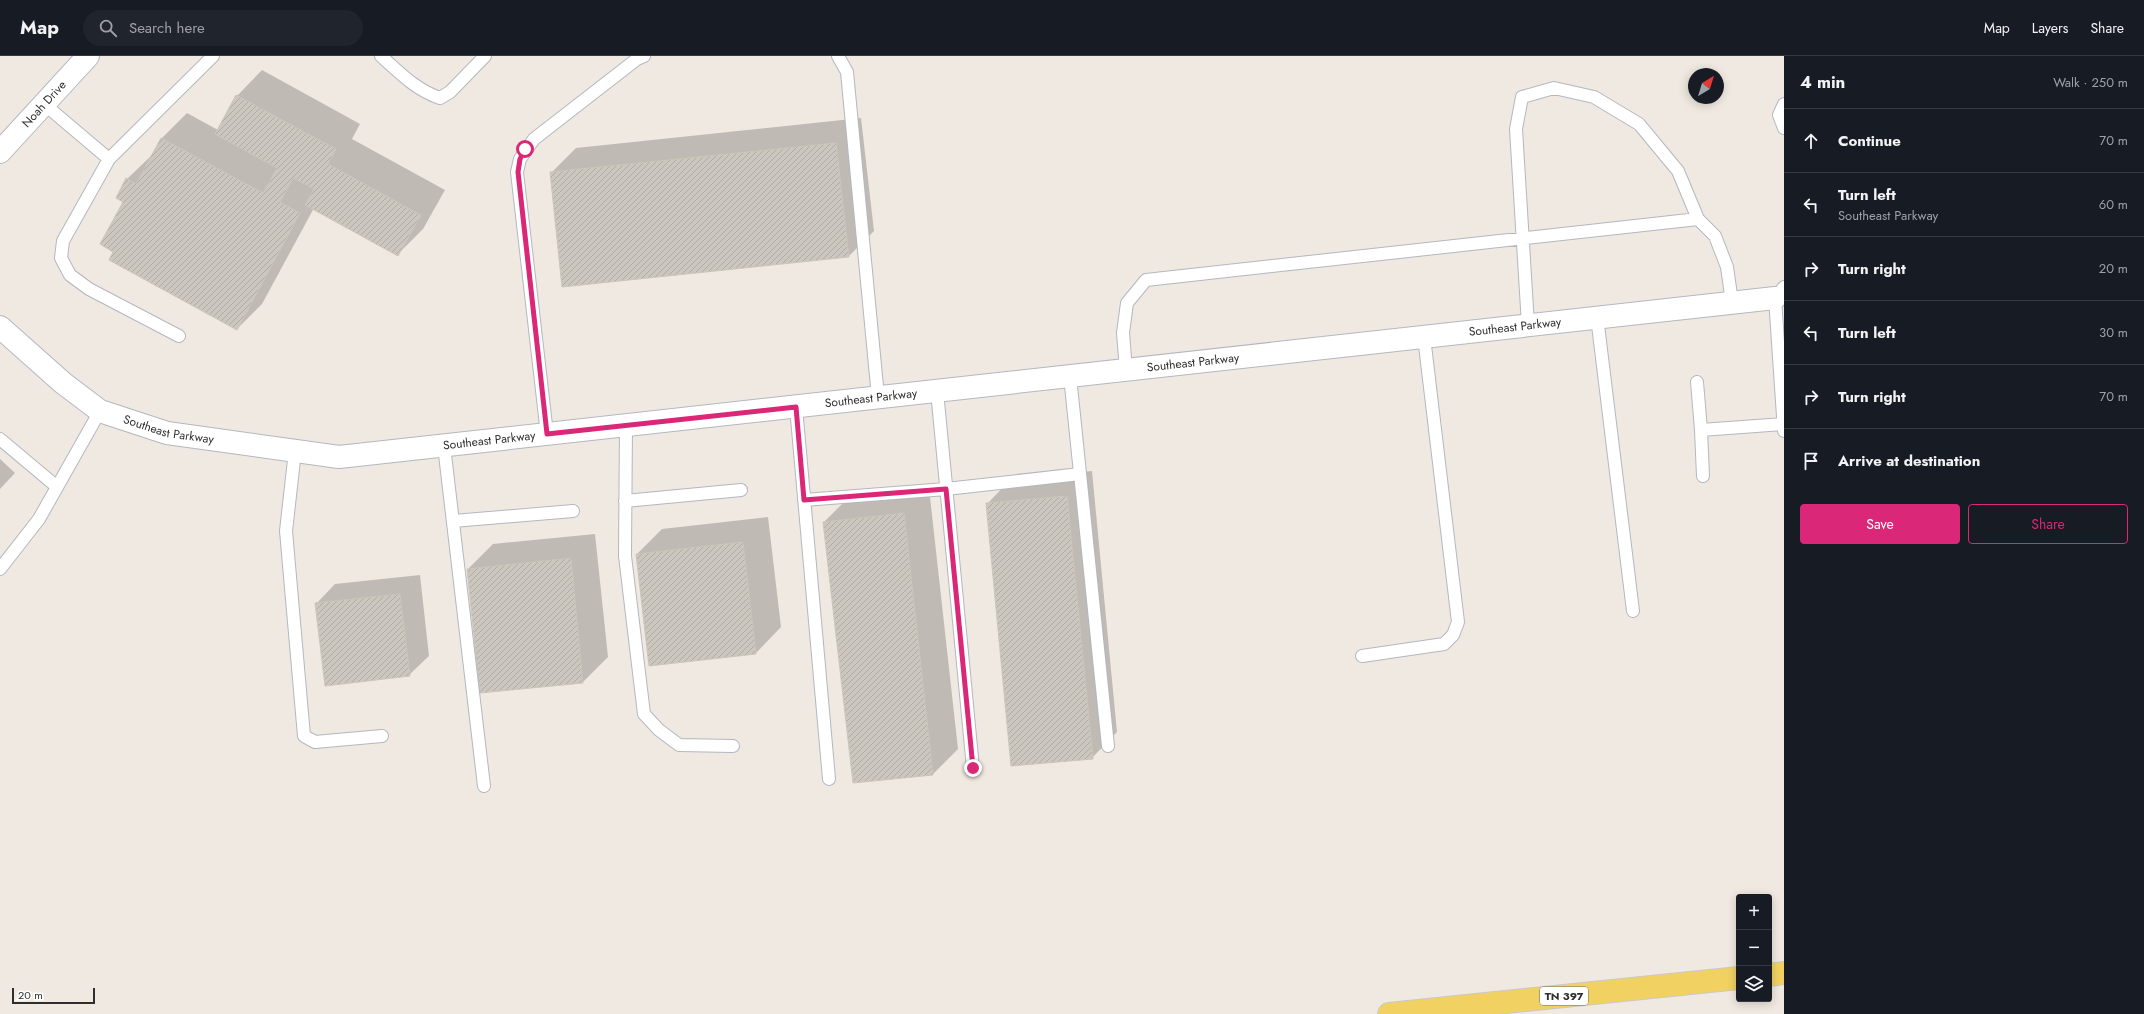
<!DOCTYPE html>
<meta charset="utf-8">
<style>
body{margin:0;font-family:Jost,sans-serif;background:#20242c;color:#f1f3f6}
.controls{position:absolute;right:12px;bottom:12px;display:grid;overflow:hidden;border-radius:4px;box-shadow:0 2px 10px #0003}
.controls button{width:36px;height:36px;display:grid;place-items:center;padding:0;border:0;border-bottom:1px solid #363941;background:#171b24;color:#f1f3f6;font:20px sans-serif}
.compass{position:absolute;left:1688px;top:12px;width:36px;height:36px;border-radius:50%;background:#171b24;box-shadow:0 2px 10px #0003;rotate:38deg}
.scale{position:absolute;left:12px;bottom:10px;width:83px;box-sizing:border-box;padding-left:4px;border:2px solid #2e2e2e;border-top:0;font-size:11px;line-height:14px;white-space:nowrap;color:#2e2e2e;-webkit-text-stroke:3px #fff;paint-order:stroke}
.stop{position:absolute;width:12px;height:12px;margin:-9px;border:3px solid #db2777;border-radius:50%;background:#fff}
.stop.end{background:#db2777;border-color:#fff;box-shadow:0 1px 4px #0008}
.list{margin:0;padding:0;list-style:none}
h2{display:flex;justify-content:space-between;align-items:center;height:52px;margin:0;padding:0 16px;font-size:17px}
h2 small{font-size:13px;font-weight:400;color:#9ea1a6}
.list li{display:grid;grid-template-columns:26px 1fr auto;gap:12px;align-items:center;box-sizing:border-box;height:64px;padding:0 16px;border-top:1px solid #363941}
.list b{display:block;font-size:15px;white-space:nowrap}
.list p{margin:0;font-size:13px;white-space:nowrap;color:#9ea1a6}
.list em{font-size:13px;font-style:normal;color:#9ea1a6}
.actions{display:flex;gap:8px;padding:12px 16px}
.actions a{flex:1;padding:9px 0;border:1px solid #db2777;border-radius:4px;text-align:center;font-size:14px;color:#db2777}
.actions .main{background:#db2777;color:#fff}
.icon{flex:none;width:22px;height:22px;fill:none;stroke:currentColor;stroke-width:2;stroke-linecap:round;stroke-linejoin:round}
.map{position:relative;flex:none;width:1784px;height:958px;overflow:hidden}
header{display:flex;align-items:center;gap:24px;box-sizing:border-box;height:56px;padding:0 20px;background:#171b24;border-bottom:1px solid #363941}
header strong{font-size:19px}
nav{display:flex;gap:22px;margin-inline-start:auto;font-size:14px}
.search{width:280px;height:36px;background:#20242c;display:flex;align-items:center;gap:10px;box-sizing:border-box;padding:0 14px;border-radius:22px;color:#9ea1a6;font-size:15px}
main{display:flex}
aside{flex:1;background:#171b24}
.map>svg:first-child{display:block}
.shadow{fill:#0003}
.building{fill:url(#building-hatch);stroke:#cbc5ba}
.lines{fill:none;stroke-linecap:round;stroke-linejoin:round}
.service-casing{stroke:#b4b7c1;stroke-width:14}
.minor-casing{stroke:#b4b7c1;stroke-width:24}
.primary-casing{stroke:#c9c9c9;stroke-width:24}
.service{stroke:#fff;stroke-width:12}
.minor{stroke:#fff;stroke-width:22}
.primary{stroke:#f2d163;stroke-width:22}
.route{stroke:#db2777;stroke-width:5}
.labels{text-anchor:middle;stroke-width:4;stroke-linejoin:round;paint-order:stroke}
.shield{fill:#fff;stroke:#6d6d6d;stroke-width:1}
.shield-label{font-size:11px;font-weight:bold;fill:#2e2e2e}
.street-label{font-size:12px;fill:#2e2e2e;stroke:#fff}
</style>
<header>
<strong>Map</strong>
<div class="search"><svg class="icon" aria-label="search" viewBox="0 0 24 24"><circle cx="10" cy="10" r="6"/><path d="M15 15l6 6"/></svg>Search here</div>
<nav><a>Map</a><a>Layers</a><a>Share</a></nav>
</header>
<main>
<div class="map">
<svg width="1784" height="958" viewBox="0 0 1784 958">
<defs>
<pattern id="building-hatch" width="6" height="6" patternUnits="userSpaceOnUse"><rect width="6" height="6" fill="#cbc7bf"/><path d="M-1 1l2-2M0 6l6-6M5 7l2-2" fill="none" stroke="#afaba4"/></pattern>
</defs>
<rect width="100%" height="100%" fill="#efe9e1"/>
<path class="shadow" d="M262,14L360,68L352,83L445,134L423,173L398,198L314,152L262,248L237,273L115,195L127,123L153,98L162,82L187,57L218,74L237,40Z
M861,62L874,175L849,200L551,117L576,92Z
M0,403L15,417L0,433Z
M1092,415L1117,676L1092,702L987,448L1012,422Z
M929,432L958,693L933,718L824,466L849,441Z
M768,461L781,571L756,597L650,609L637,498L662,473Z
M595,478L608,601L583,626L468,513L493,488Z
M420,519L429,600L409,619L316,548L335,528Z"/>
<path class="building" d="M236,39L336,93L328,108L421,159L398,200L305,149L314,133L293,122L280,146L300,157L237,274L109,204L113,196L100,188L123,146L116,142L126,122L136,128L161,82L263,137L277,112L215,78Z
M836,87L849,201L562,231L550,116Z
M1067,440L1093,703L1011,710L986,447Z
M904,457L933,719L853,727L823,466Z
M743,486L756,598L649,610L636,498Z
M571,502L583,627L480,637L467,513Z
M400,538L410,620L325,630L315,547Z"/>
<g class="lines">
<defs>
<path id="service" d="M381,0C400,17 416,34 440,42L450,36L485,0
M838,0L847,16L878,341
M44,48L109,103
M1784,48L1779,59L1784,72
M1784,231L1775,242L1784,375
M1597,261L1633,555
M1528,269L1516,73L1522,41L1554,32L1594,41L1639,68L1678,115L1698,163L1715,180L1727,211L1732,246
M179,280L89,233L70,219L61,202L63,185L109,103L213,0
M1126,314L1123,277L1127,247L1146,224L1698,163
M1070,320L1108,690
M1697,326L1701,374
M937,335L973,712
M796,351L829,723
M626,369L625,500L644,658L659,674L679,689L733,690
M547,378L517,116L520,103L534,83L637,3L644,0
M0,383L56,430
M444,390L484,730
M295,395L286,475L304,680L315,686L382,680
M1703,420L1701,374L1783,368
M804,444L946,433L1080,418
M625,445L741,434
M453,465L573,455
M0,513L39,463L100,355
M1362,600L1444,588L1453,579L1458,566L1424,281"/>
<g id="minor">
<path id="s1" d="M0,96L88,0"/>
<path id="s2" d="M0,271L63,327L100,355L167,377L339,401L1775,242"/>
</g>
<path id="primary" d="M1769,919L1784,917
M1389,958L1739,922"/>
</defs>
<use href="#service" class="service-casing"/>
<use href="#minor" class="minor-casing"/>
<use href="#primary" class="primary-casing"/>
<use href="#service" class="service"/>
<use href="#minor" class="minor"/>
<use href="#primary" class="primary"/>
</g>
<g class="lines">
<path class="route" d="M525,93L520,103L518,116L547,378L796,351L804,444L946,433L973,712"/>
</g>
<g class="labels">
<rect class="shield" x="1540" y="931" width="48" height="18" rx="3"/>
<g class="shield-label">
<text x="1564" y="944">TN 397</text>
</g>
<g class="street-label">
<text dy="4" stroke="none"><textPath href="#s1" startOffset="65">Noah Drive</textPath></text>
<text dy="4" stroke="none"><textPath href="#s2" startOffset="1558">Southeast Parkway</textPath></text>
<text dy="4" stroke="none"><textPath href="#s2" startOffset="1234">Southeast Parkway</textPath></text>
<text dy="4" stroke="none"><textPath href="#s2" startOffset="910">Southeast Parkway</textPath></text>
<text dy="4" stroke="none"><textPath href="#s2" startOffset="202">Southeast Parkway</textPath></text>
<text dy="4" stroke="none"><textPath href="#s2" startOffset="526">Southeast Parkway</textPath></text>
</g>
</g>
</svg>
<div class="controls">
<button>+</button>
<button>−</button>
<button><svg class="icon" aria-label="layers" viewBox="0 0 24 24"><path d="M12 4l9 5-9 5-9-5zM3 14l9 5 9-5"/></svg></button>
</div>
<svg class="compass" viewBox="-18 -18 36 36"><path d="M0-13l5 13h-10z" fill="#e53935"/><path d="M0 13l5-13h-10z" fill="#9ea1a6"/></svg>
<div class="scale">20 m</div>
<div class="stop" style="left:525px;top:93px"></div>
<div class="stop end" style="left:973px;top:712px"></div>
</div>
<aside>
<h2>4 min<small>Walk · 250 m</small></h2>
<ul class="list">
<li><svg class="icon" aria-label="ahead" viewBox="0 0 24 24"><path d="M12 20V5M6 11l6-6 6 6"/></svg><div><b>Continue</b></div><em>70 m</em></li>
<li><svg class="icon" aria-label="left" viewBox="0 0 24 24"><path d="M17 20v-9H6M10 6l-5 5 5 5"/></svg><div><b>Turn left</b><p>Southeast Parkway</p></div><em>60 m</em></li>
<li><svg class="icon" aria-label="right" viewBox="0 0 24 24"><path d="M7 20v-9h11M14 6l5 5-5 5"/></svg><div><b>Turn right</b></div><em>20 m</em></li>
<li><svg class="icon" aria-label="left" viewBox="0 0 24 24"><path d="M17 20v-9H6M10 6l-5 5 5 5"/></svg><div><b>Turn left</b></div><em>30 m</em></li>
<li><svg class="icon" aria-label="right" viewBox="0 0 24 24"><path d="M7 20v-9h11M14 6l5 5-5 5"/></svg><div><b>Turn right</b></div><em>70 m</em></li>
<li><svg class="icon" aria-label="arrive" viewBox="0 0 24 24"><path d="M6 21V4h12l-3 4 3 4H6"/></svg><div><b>Arrive at destination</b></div></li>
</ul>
<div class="actions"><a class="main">Save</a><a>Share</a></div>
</aside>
</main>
